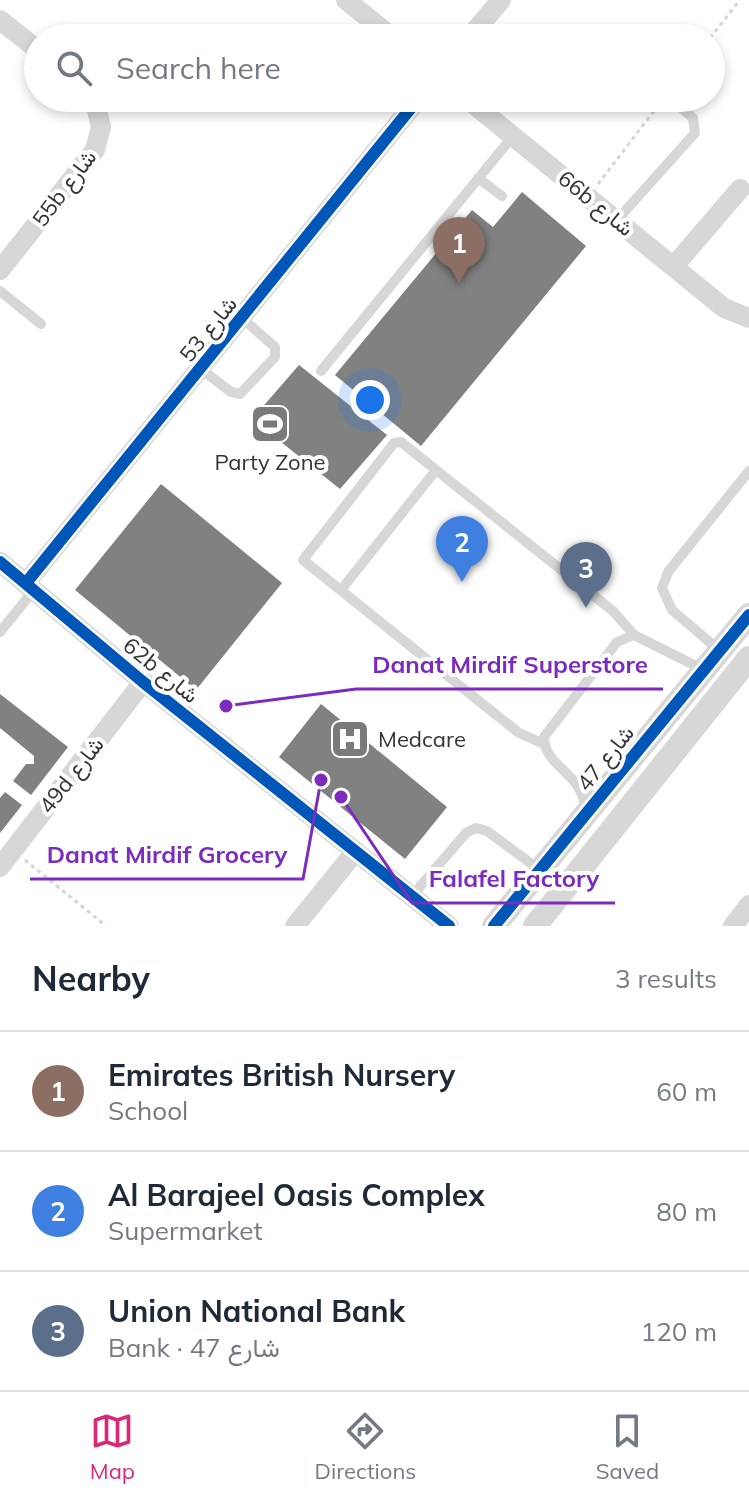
<!DOCTYPE html>
<meta charset="utf-8">
<style>
body{margin:0;font-family:Mulish,Vazirmatn,sans-serif;background:#f6f6f7;color:#1f2937}
.you{position:absolute;left:370px;top:400px;width:28px;height:28px;margin:-20px;border:6px solid #fff;border-radius:50%;background:#1a73e8;box-shadow:0 0 0 12px #1a73e833}
.badge{display:grid;place-items:center;width:52px;height:52px;border-radius:50%;background:#db2777;color:#fff;font-size:26px;font-weight:700}
.pin{position:absolute;translate:-50% -66px;filter:drop-shadow(0 2px 4px #0008)}
.pin::after{content:'';position:absolute;top:42px;width:28px;height:24px;background:inherit;clip-path:polygon(0 0,100% 0,50% 100%)}
.list{margin:0;padding:0;list-style:none}
h2{display:flex;justify-content:space-between;align-items:center;height:104px;margin:0;padding:0 32px;font-size:34px}
h2 small{font-size:26px;font-weight:400;color:#747a83}
.list li{display:grid;grid-template-columns:52px 1fr auto;gap:24px;align-items:center;box-sizing:border-box;height:120px;padding:0 32px;border-top:2px solid #e0e1e3}
.list b{display:block;font-size:30px;white-space:nowrap}
.list p{margin:0;font-size:26px;white-space:nowrap;color:#747a83}
.list em{font-size:26px;font-style:normal;color:#747a83}
.icon{flex:none;width:44px;height:44px;fill:none;stroke:currentColor;stroke-width:2;stroke-linecap:round;stroke-linejoin:round}
.map{position:relative;flex:none;width:749px;height:926px;overflow:hidden}
.search{position:absolute;background:#fff;box-shadow:0 4px 12px #0003;left:24px;right:24px;top:24px;height:88px;display:flex;align-items:center;gap:20px;box-sizing:border-box;padding:0 28px;border-radius:44px;color:#747a83;font-size:30px}
.sheet{height:464px;background:#fff}
nav{display:flex;justify-content:space-around;align-items:center;box-sizing:border-box;height:112px;border-top:2px solid #e0e1e3;background:#fff;font-size:22px;color:#747a83}
nav a{display:grid;justify-items:center;gap:4px}
nav .on{color:#db2777}
.map>svg:first-child{display:block}
.building{fill:#818181}
.lines{fill:none;stroke-linecap:round;stroke-linejoin:round}
.path{stroke:#d6d6d6;stroke-width:3;stroke-dasharray:4 4;stroke-linecap:butt}
.service{stroke:#d7d7d7;stroke-width:10}
.minor{stroke:#d7d7d7;stroke-width:20}
.tertiary{stroke:#d7d7d7;stroke-width:24}
.cycleway-casing{stroke:#fff;stroke-width:17}
.cycleway{stroke:#0057b8;stroke-width:12}
.labels{text-anchor:middle;stroke-width:8;stroke-linejoin:round;paint-order:stroke}
.street-label{font-size:22px;fill:#333;stroke:#fff}
.poi-label{font-size:22px;fill:#333;stroke:#fff}
.leader{fill:none;stroke:#7b2cbf;stroke-width:3}
.callout-dot{fill:#7b2cbf;stroke:#fff;stroke-width:3}
.callout-label{font-size:24px;text-anchor:middle;font-weight:bold;fill:#7b2cbf;stroke:#fff;stroke-width:8;stroke-linejoin:round;paint-order:stroke}
</style>
<div class="map">
<svg width="749" height="926" viewBox="0 0 749 926">
<rect width="100%" height="100%" fill="#fff"/>
<path class="building" d="M522,192L586,246L421,446L335,375L472,210L493,227Z
M299,365L387,435L340,489L252,419Z
M161,484L282,583L196,690L75,590Z
M0,694L68,747L31,795L13,781L26,764H34V756L0,728Z
M321,704L447,807L405,859L279,757Z
M5,792L22,805L0,833V798Z"/>
<g class="lines">
<path class="path" d="M710,38L740,0
M598,184L664,98
M25,860L106,926"/>
<path class="service" d="M478,178L502,196
M617,220L695,133L693,118L680,107
M0,291L41,324
M201,369L231,392L240,394L275,357V347L242,318
M321,371L513,136
M341,590L436,470
M0,632L34,590
M719,650L672,610L662,588L668,572L749,471
M544,744L519,733L303,560L394,443L401,442L613,611L634,635
M585,808C583,773 544,767 544,737L617,642L634,635L702,669
M411,897L466,833L476,828L487,831L540,870"/>
<path class="minor" d="M346,0L393,38
M0,20L38,50
M469,38L501,0
M466,98L724,308L749,318
M674,266L740,189
M0,270L95,150L101,127L94,98
M0,562L143,682L449,926
M26,583L419,98
M0,867L143,682
M295,926L355,852
M733,926L749,905"/>
<path class="tertiary" d="M494,926L749,615
M535,926L749,658"/>
<defs>
<path id="cycleway" d="M0,562L143,682L449,926
M26,583L419,98
M494,926L749,615"/>
</defs>
<use href="#cycleway" class="cycleway-casing"/>
<use href="#cycleway" class="cycleway"/>
</g>
<defs>
<symbol id="stadium-square" viewBox="-11 -11 22 22"><rect x="-9" y="-9" width="18" height="18" rx="4" fill="#7a7a7a" stroke="#fff"/><path d="M0-5a6.5 5 0 1 0 0 10a6.5 5 0 1 0 0-10ZM-3.5-1.8h7v3.6h-7Z" fill="#fff"/></symbol>
<symbol id="hospital-square" viewBox="-11 -11 22 22"><rect x="-9" y="-9" width="18" height="18" rx="4" fill="#7a7a7a" stroke="#fff"/><path d="M-5-5h3v3.5h4V-5h3V5h-3V1.5h-4V5h-3Z" fill="#fff"/></symbol>
</defs>
<g fill-rule="evenodd">
<use href="#stadium-square" x="248" y="402" width="44" height="44"/>
<use href="#hospital-square" x="328" y="717" width="44" height="44"/>
</g>
<g class="labels">
<g class="street-label">
<text transform="translate(64 188) rotate(-53)" y="8">55b شارع</text>
<text transform="translate(596 203) rotate(39)" y="8">66b شارع</text>
<text transform="translate(208 329) rotate(-51)" y="8">شارع 53</text>
<text transform="translate(161 670) rotate(39)" y="8">62b شارع</text>
<text transform="translate(605 758) rotate(-51)" y="8">شارع 47</text>
<text transform="translate(71 775) rotate(-52)" y="8">49d شارع</text>
</g>
<g class="poi-label">
<text x="270" y="470">Party Zone</text>
<text x="378" y="747" text-anchor="start">Medcare</text>
</g>
</g>
<path class="leader" d="M226 706L356 689H663M321 780L303 879H30M341 797L412 903H615"/>
<g class="callout-dot">
<circle cx="226" cy="706" r="8"/>
<circle cx="321" cy="780" r="8"/>
<circle cx="341" cy="797" r="8"/>
</g>
<g class="callout-label">
<text x="510" y="673">Danat Mirdif Superstore</text>
<text x="167" y="863">Danat Mirdif Grocery</text>
<text x="514" y="887">Falafel Factory</text>
</g>
</svg>
<div class="you"></div>
<div class="pin badge" style="left:459px;top:283px;background:#8d6e63">1</div>
<div class="pin badge" style="left:462px;top:582px;background:#3f7fe0">2</div>
<div class="pin badge" style="left:586px;top:608px;background:#5c6f8a">3</div>
<div class="search"><svg class="icon" aria-label="search" viewBox="0 0 24 24"><circle cx="10" cy="10" r="6"/><path d="M15 15l6 6"/></svg>Search here</div>
</div>
<section class="sheet">
<h2>Nearby<small>3 results</small></h2>
<ul class="list">
<li><span class="badge" style="background:#8d6e63">1</span><div><b>Emirates British Nursery</b><p>School</p></div><em>60 m</em></li>
<li><span class="badge" style="background:#3f7fe0">2</span><div><b>Al Barajeel Oasis Complex</b><p>Supermarket</p></div><em>80 m</em></li>
<li><span class="badge" style="background:#5c6f8a">3</span><div><b>Union National Bank</b><p>Bank · شارع 47</p></div><em>120 m</em></li>
</ul>
</section>
<nav>
<a class="on"><svg class="icon" aria-label="map" viewBox="0 0 24 24"><path d="M3 6l6-2 6 2 6-2v14l-6 2-6-2-6 2zM9 4v14M15 6v14"/></svg>Map</a>
<a><svg class="icon" aria-label="directions" viewBox="0 0 24 24"><path d="M12 3l9 9-9 9-9-9zM9 14v-3h6M13 9l2 2-2 2"/></svg>Directions</a>
<a><svg class="icon" aria-label="saved" viewBox="0 0 24 24"><path d="M7 4h10v16l-5-4-5 4z"/></svg>Saved</a>
</nav>
